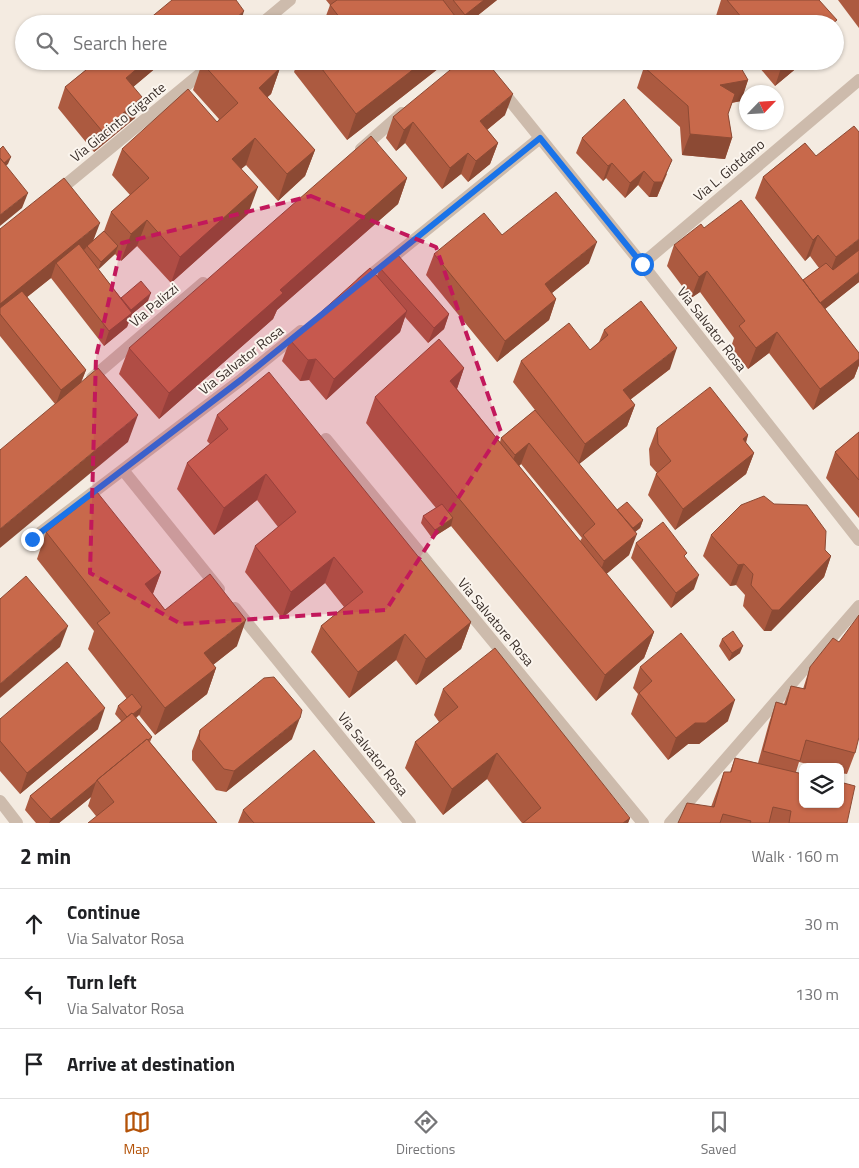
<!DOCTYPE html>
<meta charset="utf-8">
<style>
body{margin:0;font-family:"Titillium Web",sans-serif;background:#f6f6f6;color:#202124}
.controls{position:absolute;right:15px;bottom:15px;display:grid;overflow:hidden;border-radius:8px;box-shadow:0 1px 4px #0004}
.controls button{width:45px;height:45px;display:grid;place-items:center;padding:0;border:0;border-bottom:1px solid #e0e0e0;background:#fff;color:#202124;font:25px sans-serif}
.compass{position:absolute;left:739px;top:85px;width:45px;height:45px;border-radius:50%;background:#fff;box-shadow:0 1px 4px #0004;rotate:65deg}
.stop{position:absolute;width:15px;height:15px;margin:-11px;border:4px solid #1a73e8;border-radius:50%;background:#fff}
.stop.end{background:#1a73e8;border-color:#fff;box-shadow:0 1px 5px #0008}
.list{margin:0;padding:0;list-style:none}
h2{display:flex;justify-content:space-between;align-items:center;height:65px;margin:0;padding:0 20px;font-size:21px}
h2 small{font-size:16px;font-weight:400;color:#757577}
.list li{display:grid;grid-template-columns:32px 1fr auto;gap:15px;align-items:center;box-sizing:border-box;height:70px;padding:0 20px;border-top:1px solid #e0e0e0}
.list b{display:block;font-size:19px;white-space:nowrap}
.list p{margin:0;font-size:16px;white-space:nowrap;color:#757577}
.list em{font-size:16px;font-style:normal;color:#757577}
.icon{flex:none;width:28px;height:28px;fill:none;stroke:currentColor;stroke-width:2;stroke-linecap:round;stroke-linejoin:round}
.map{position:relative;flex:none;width:859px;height:823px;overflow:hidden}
.search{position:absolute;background:#fff;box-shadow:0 1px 4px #0004;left:15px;right:15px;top:15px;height:55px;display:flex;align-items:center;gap:12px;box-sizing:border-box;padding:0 18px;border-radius:28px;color:#757577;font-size:19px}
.sheet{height:275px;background:#fff}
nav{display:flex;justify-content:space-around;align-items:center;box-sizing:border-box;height:70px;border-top:1px solid #e0e0e0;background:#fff;font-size:14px;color:#757577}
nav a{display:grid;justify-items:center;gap:2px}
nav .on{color:#b45309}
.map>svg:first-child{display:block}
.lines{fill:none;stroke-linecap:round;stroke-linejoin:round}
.lane{stroke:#cdbbac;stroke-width:12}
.street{stroke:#cdbbac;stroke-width:12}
.wall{fill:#ac5a40;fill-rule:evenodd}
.shaded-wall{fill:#8c4a34}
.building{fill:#c8694b;stroke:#8c4a34}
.route{stroke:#1a73e8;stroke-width:6}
.marked{fill:#c2185b;fill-opacity:0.2;stroke:#c2185b;stroke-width:4;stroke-dasharray:10 6;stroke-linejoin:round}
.labels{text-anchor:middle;stroke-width:4;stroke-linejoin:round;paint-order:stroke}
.street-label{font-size:14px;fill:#3b302b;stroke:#fbf5ee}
</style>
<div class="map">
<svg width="859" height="823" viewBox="0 0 859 823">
<rect width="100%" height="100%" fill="#f4ebe1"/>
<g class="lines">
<path class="lane" d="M261,24L290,0
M361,149L402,113
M63,187L216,61
M92,378L203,283
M326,439L643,823
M0,801L17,823"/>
<path class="street" d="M478,61L642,264L859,540
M642,264L859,80
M362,282L540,138
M123,470L219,589
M32,539L242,379L301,331
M235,608L410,823
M670,823L859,606"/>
</g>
<path class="wall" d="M326,0H497L467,24H323L330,5Z
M721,0H819L835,24H722L716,16Z
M838,0H859V28Z
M97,61H164L134,86L135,118L94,152L58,108L65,87Z
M204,61H275V62L280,68L271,94L267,97L315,150L305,176L278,201L246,165L241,169L248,214L171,283L137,246L121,261L115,254L98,269L121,298L148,301L132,314L127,327L104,346L51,278L27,297L86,370L81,383L128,442L55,404L0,336V229L94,240L104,231L111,212L130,195L112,175L122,149L217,122L219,119L193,90L202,63Z
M298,61H448L347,140L294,72Z
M754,61H805L775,86Z
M644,67L748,80L741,101L732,103L728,114L732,138L725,159L682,155L680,127L637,88Z
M505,115L487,130L498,143L490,164L468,182L461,174L442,189L405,143L396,151L386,138L393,117Z
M582,138L667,174L657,197H649L638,185L625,198L606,178L603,181L576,153Z
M805,143L859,282L825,309L859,353V365L854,378L813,410L769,353L748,369L731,347L734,338L700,292L691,298L667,266L674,245L704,228L803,280L819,268L810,256L805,261L755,198L763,177Z
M407,178L398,204L277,310L273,319L159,419L119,374L129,348Z
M502,235L589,263L552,293L556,299L549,320L497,362L426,275L434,254Z
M380,268L449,314L444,329L428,343L405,317L400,332L326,400L309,380L300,381L282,361L290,340L377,276Z
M604,330L670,369L630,400L635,405L627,426L579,464L617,510L643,520L640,528L635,532L629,555L606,574L654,632L644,658L596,701L451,526L432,538L421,523L423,516L436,508L366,423L375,397L464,368L457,389L500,442L501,438L535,410L513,382L521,361L590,350L599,342ZM521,464L582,538L580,541L519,466Z
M217,415L471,622L461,649L416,685L396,660L349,698L311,652L321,626L344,607L325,583L282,618L245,572L255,546L278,527L257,500L214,535L177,489L187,463L210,444L207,441Z
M657,428L748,435L746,443L754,453L746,474L675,530L648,495L656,474L657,473L650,465L649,449Z
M859,432V518L826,478L835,452Z
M46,532L161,572L153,594L165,610L237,646L213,665L216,668L207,694L155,735L139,715L136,718L152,737L150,742L217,823L96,816L88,806L91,797L59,823H36L25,810L30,796L121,721L115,714L118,706L127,699L88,649L94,631L37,559Z
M711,535L825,550L831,556L824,577L771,631H764L743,606L745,595L736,585L730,586L703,556Z
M636,543L685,558L694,589L671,608L631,558Z
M722,639L740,653L729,661L719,646Z
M640,667L728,721L699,744H688L668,760L631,714L638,694L633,688Z
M810,667L855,753L847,774L840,773V767H819L799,762L796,772L847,823H678L711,807L724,772H730L735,758L758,763L769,723L776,702L784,704L791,686L803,689Z
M443,689L630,818L628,823H522L487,779L443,815L405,768L415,742L439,722L434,715Z
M0,719L98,729L20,794L0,771Z
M200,730L292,739L226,792L216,790L192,760V751Z
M243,810L375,823H238Z"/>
<path class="shaded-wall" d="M484,0H497L467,24H462L465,15Z
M244,11L240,24H229Z
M146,61H164L119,99L126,78Z
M424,61H448L347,140L356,114Z
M787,61H805L775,86L782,65Z
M280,68L271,94L249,114L259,88Z
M748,80L741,101L712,106L720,85Z
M513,94L505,115L472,142L480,121Z
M142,97L135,118L94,152L102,131Z
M413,122L405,143L396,151L404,130Z
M690,134L732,138L725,159L682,155Z
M255,138L246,165L222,185L232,159Z
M498,143L490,164L468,182L476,161Z
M315,150L305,176L278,201L287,174Z
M468,153L461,174L442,189L450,168Z
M11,157L8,164L0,171V166Z
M672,160L657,197H649L654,182Z
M612,163L606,178L603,181L608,166Z
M644,171L638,185L625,198L630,183Z
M407,178L398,204L277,310L273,319L159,419L169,393L280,290Z
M258,187L248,214L171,283L180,257Z
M28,193L22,208L0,226V215Z
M147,220L137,246L121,261L131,234Z
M100,223L92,244L87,246L85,249L61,269L56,263L51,278L2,317L0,314V304Z
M818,235L810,256L805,261L813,240Z
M859,239V254L828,278L836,257Z
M597,242L589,263L537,305L545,284Z
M118,246L115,254L98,270L101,262Z
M707,271L700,292L691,298L699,277Z
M859,272V282L810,321L816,306Z
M151,293L148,301L132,314L127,327L104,346L109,331L126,314Z
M556,299L549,320L497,362L505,341Z
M407,311L400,332L326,400L334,379Z
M449,314L444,329L428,343L434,328Z
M777,332L769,353L748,369L756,348Z
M677,348L670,369L615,411L623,390Z
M316,359L309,380L300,381L308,360Z
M859,359V365L854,378L813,410L820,389Z
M464,368L455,394L450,381Z
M86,370L80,384L56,404L61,390Z
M635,405L627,426L578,465L585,444Z
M138,415L128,442L0,548V529Z
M748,435L741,456L743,439Z
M529,443L521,464L507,476L515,455Z
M754,453L746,474L675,530L683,509Z
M266,474L257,500L214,535L224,508Z
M453,518L451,526L432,538L435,530Z
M643,520L640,528L620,544L623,536Z
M637,534L629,555L597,582L604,561Z
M831,556L824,577L771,631H764L772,610Z
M334,557L325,583L282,618L291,592Z
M744,564L736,585L730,586L738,565Z
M161,572L151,598L145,584Z
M699,575L694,589L671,608L676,593Z
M246,620L237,646L195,679L204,653Z
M471,622L461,649L416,685L426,659Z
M68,626L60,647L0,698V684Z
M654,632L644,658L596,701L605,675Z
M405,634L396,660L349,698L358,672Z
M743,646L740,653L729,661L732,653Z
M216,668L207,694L155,735L165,708Z
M735,700L728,721L699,744H688L668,760L676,738L695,723Z
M142,707L140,714L125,726L128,719Z
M105,708L98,729L20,794L27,773Z
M300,718L292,739L226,792L234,771Z
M497,753L487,779L443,815L452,789Z
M96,782L91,797L59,823H49L51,819Z
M630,818L628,823H623Z"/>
<path class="building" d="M172,0H236L244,11L229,24H143Z
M337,0H443L461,24H332L340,18L330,5Z
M453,0H484L465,15Z
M727,0H819L837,20L832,24H747Z
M704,17L712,24H696Z
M97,61H146L126,78L142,97L102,131L65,87Z
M204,61H274L280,68L259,88L315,150L287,174L255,138L232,159L258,187L180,257L147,220L131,234L111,212L149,178L122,149L188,89L217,122L238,103L202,63Z
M316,61H424L356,114Z
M461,61H486L513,94L480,121L498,143L476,161L468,153L450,168L413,122L404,130L393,117Z
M651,61H737L748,80L720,85L735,94L728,114L732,138L690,134L688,106L644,67Z
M779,61H787L782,65Z
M624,99L672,160L662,182H654L644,171L630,183L612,163L608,166L582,138Z
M854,126L859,132V239L836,257L818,235L813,240L763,177L805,143L816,156Z
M371,136L407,178L280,290L283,293L169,393L129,348Z
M3,146L11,157L4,163L0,158V149Z
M0,158L28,193L0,215Z
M64,178L100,223L0,304V229Z
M556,192L597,242L545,284L556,299L505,341L434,254L484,213L502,235Z
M741,200L859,353V359L820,389L777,332L756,348L739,326L745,321L707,271L699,277L674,245L701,224L704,228Z
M104,231L118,246L101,262L87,246Z
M79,244L132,313L109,331L56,263Z
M859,250V272L820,303L803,280L826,263L833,270Z
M397,254L449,314L434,328L380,268Z
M370,268L407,311L334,379L316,359L308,360L290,340Z
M141,281L151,293L131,310L121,298Z
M22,291L86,370L61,390L0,314V308Z
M641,301L677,348L623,390L635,405L585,444L521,361L569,323L590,350L608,335L604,330Z
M439,339L464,368L450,381L654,632L605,675L375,397Z
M98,368L138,415L0,529V450Z
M269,372L471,622L426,659L405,634L358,672L321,626L363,592L334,557L291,592L255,546L296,512L266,474L224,508L187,463L228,429L217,415Z
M710,387L748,435L743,439L754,453L683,509L656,474L671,461L658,444L657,428Z
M535,410L637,534L604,561L583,535L595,524L529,443L515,455L501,438Z
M859,432V480L835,452Z
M97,492L161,572L145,584L165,610L210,574L246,620L204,653L216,668L165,708L97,623L110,613L46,532Z
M764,496L774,504L807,505L826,531L825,550L831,556L779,610H772L751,585L753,574L744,564L738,565L711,535L741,505Z
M627,502L643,520L633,528L617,510Z
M442,504L453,518L435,530L423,516Z
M663,522L687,553L684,556L699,575L676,593L636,543Z
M26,576L68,626L0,684V599Z
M859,615V737L855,753L806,740L800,761L763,751L776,702L786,705L791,686L805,689L810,667L833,638L839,642Z
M733,631L743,646L732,653L722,639Z
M681,633L735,700L706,723H695L676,738L639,693L652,681L640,667Z
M495,648L630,818L623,823H523L541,808L497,753L452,789L415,742L458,707L443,689Z
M67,662L105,708L27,773L0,741V719Z
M274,677L302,710L300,718L234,771L224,769L199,739L200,730L264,678Z
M132,694L142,707L133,714L132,713L127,717L118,706Z
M132,713L152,737L148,740L147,739L97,780L96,782L51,819L30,796Z
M147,739L217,823H88L114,802L97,780Z
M314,750L375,823H254L243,810Z
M735,758L803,774V804H840V782L855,786L847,823H789L791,811L773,807L769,823H750L751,821L723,814L720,823H678L687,803L714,807L724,772H731Z"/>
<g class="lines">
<path class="route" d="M32,539L242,379L540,138L642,264"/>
</g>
<path class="marked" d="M311,196L436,247L501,432L386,610L181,624L90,573L96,357L122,243Z"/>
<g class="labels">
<g class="street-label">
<text transform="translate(118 122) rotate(-39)" y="5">Via Giacinto Gigante</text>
<text transform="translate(729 170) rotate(-40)" y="5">Via L. Giotdano</text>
<text transform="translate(154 305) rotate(-40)" y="5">Via Palizzi</text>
<text transform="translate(712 329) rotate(52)" y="5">Via Salvator Rosa</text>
<text transform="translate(241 360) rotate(-38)" y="5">Via Salvator Rosa</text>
<text transform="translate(496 622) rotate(50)" y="5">Via Salvatore Rosa</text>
<text transform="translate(373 754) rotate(51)" y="5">Via Salvator Rosa</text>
</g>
</g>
</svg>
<div class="controls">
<button><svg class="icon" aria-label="layers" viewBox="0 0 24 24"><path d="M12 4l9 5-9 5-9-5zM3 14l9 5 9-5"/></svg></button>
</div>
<svg class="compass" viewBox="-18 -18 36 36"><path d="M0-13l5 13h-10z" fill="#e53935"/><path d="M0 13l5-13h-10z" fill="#757577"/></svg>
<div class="stop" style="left:642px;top:264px"></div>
<div class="stop end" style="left:32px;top:539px"></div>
<div class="search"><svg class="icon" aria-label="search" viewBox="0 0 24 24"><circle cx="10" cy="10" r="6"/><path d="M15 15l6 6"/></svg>Search here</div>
</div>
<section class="sheet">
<h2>2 min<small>Walk · 160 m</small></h2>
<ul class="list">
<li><svg class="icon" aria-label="ahead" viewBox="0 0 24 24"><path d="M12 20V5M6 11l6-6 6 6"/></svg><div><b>Continue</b><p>Via Salvator Rosa</p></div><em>30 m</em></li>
<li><svg class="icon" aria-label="left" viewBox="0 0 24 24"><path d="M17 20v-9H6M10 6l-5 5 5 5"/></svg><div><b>Turn left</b><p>Via Salvator Rosa</p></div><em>130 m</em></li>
<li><svg class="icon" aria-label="arrive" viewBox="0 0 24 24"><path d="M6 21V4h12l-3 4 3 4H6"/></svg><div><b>Arrive at destination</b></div></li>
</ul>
</section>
<nav>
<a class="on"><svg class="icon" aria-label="map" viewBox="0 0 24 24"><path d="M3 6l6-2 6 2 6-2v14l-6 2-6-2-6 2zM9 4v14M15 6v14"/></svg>Map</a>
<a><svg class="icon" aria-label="directions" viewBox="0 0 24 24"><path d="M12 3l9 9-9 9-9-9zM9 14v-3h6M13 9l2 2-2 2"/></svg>Directions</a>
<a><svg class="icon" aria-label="saved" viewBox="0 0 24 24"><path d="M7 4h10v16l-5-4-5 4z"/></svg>Saved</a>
</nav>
